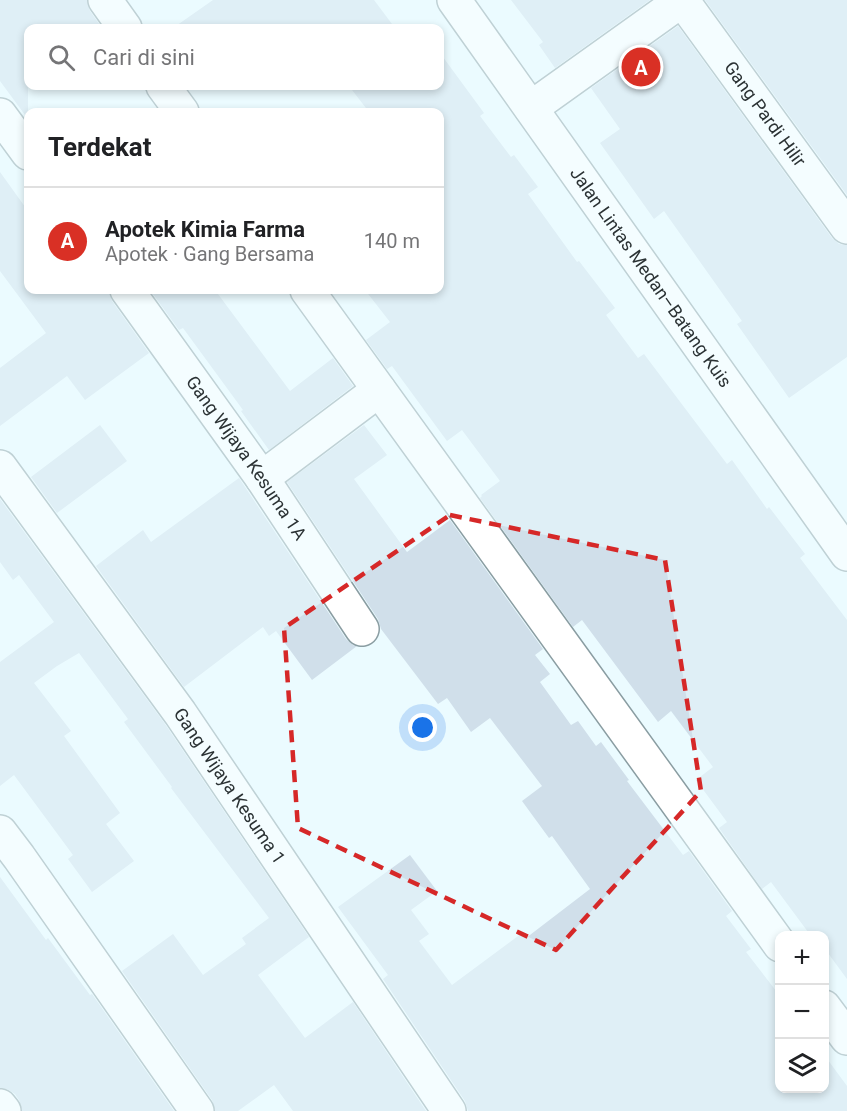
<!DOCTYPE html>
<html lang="id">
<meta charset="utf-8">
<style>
body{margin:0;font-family:Roboto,sans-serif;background:#f6f6f6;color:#202124}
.controls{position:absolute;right:18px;bottom:18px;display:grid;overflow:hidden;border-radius:12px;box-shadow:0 3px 9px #0003}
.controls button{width:54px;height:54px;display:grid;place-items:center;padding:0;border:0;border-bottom:2px solid #e0e0e0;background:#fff;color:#202124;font:30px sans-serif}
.you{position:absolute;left:423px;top:728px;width:21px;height:21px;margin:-15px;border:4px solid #fff;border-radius:50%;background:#1a73e8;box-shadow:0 0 0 9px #1a73e833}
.badge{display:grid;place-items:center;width:39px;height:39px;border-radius:50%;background:#d93025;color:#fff;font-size:20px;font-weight:700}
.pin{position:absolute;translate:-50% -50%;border:3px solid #fff;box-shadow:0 2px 6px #0006}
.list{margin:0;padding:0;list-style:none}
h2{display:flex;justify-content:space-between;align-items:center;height:78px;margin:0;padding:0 24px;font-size:26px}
h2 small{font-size:20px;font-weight:400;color:#757577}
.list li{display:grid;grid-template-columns:39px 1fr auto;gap:18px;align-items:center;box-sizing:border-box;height:108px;padding:0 24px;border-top:2px solid #e0e0e0}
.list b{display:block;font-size:22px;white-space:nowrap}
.list p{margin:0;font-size:20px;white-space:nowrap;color:#757577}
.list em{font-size:20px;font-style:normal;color:#757577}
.icon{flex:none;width:33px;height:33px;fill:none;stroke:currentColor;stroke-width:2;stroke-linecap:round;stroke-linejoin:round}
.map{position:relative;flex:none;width:847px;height:1111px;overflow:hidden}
.search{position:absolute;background:#fff;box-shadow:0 3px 9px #0003;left:24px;top:24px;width:420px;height:66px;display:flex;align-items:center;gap:15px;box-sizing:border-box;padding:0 21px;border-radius:12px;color:#757577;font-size:22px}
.panel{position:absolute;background:#fff;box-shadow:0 3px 9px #0003;left:24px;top:108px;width:420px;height:186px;border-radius:12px}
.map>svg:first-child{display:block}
.building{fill:#d0dfea}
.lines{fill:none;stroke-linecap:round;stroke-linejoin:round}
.minor-casing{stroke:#8a9da2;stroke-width:36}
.highway-casing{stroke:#8a9da2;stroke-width:36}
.minor{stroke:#fff;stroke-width:33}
.highway{stroke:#fff;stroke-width:33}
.marked{fill:none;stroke:#d62828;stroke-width:4.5;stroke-dasharray:12 8;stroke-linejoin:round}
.labels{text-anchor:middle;stroke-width:5;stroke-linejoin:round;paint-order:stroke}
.street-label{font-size:18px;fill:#2b3234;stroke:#fff}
</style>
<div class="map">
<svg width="847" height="1111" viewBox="0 0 847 1111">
<rect width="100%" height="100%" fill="#ebfbff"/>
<path class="building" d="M0,0H87L90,11L102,28H28V119L0,81Z
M213,0H374L395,28H173Z
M511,0H650L555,68L539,45L543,42Z
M705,0H847V195Z
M678,26L832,238L839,244L847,245V357L789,398L737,324L742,321L664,211L654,219L600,143L620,129L591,88Z
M440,53L484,113L480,116L511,157L514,155L538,187L528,194L577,262L579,261L615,308L606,315L638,358L644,354L727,464L732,460L767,509L769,507L805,554L800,558L847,620V979L825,949V936H811L771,882L762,889L719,828L727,822L696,780L713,767L671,711L658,722L582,620L573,627L480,498L482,496L481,495L500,481L462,430L447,441L392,366L387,369L366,340L390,322L365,290H440V112H369L349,86H440Z
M0,172L28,211V290H109L112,301L149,353L85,400L67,376L0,426V368L46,333L0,271Z
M150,290H215L290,391L333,358L353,386L269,450L241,411L243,410L183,328L179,330Z
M100,425L127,461L57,513L31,477Z
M364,425L387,455L354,479L407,552L450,520L543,649L535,655L550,674L540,682L571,725L578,721L596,746L601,742L629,780L627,781L683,855L689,851L732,911L726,916L751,949L746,952L780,996V1089H825V1056L847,1086V1111H468L465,1101L383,979L388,975L338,907L410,855L437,891L411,910L429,934L419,941L452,985L522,933L526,938L590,889L552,836L549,838L522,801L542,786L490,718L471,732L447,698L438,704L381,629L378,619L287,482Z
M239,478L346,639L353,645L357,646L312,680L276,631L269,636L263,627L184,687L96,566L143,530L151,542Z
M0,499L165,724L309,937L258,975L305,1038L353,1002L426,1111H293L274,1085L238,1111H215L212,1100L122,971L173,934L203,975L246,944L242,938L269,918L171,788L172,787L124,722L128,719L79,653L57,666L34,683L71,731L64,736L120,813L106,824L134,861L92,892L68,859L73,855L14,775L0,786V662L54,622L19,575L13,580L0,562Z
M0,877L46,940L48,938L90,995L92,994L174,1111H22L19,1100L15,1094L7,1089L0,1088Z"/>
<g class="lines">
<defs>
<g id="minor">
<path d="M105,0L125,28"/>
<path id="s1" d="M682,0L847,227"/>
<path d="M163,86L182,112"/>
<path d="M531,108L682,0"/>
<path d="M0,115L28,153"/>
<path id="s2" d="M127,290L262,478L362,629"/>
<path d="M307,290L780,945"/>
<path id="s3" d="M0,467L180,713L449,1111"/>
<path d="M262,478L379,390"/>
<path d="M0,832L19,857L197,1111"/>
<path d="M824,1007L847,1038"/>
<path d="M0,1106L4,1111"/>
</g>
<g id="highway">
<path id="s4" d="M454,0L847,554"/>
</g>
</defs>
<use href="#minor" class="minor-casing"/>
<use href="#highway" class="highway-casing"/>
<use href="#minor" class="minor"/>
<use href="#highway" class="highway"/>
</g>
<path d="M0 0H847V1111H0ZM450,515L665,560L701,791L556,950L298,828L284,628Z" fill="#ebfbff" fill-opacity=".55" fill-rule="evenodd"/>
<path class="marked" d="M450,515L665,560L701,791L556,950L298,828L284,628Z"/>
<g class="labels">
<g class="street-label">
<text dy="6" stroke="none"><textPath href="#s1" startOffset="141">Gang Pardi Hilir</textPath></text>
<text dy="6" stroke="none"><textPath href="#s4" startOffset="340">Jalan Lintas Medan–Batang Kuis</textPath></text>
<text dy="6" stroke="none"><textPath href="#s2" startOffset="206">Gang Wijaya Kesuma 1A</textPath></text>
<text dy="6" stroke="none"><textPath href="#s3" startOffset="393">Gang Wijaya Kesuma 1</textPath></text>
</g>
</g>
</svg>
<div class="controls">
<button>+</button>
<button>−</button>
<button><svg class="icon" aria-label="layers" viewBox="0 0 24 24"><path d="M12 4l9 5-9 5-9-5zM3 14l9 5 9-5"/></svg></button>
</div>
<div class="you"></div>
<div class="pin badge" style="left:641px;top:67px">A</div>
<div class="search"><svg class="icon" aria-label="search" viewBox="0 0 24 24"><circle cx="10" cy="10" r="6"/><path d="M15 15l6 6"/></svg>Cari di sini</div>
<section class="panel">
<h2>Terdekat<small></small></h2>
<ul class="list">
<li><span class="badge">A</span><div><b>Apotek Kimia Farma</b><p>Apotek · Gang Bersama</p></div><em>140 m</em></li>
</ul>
</section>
</div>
